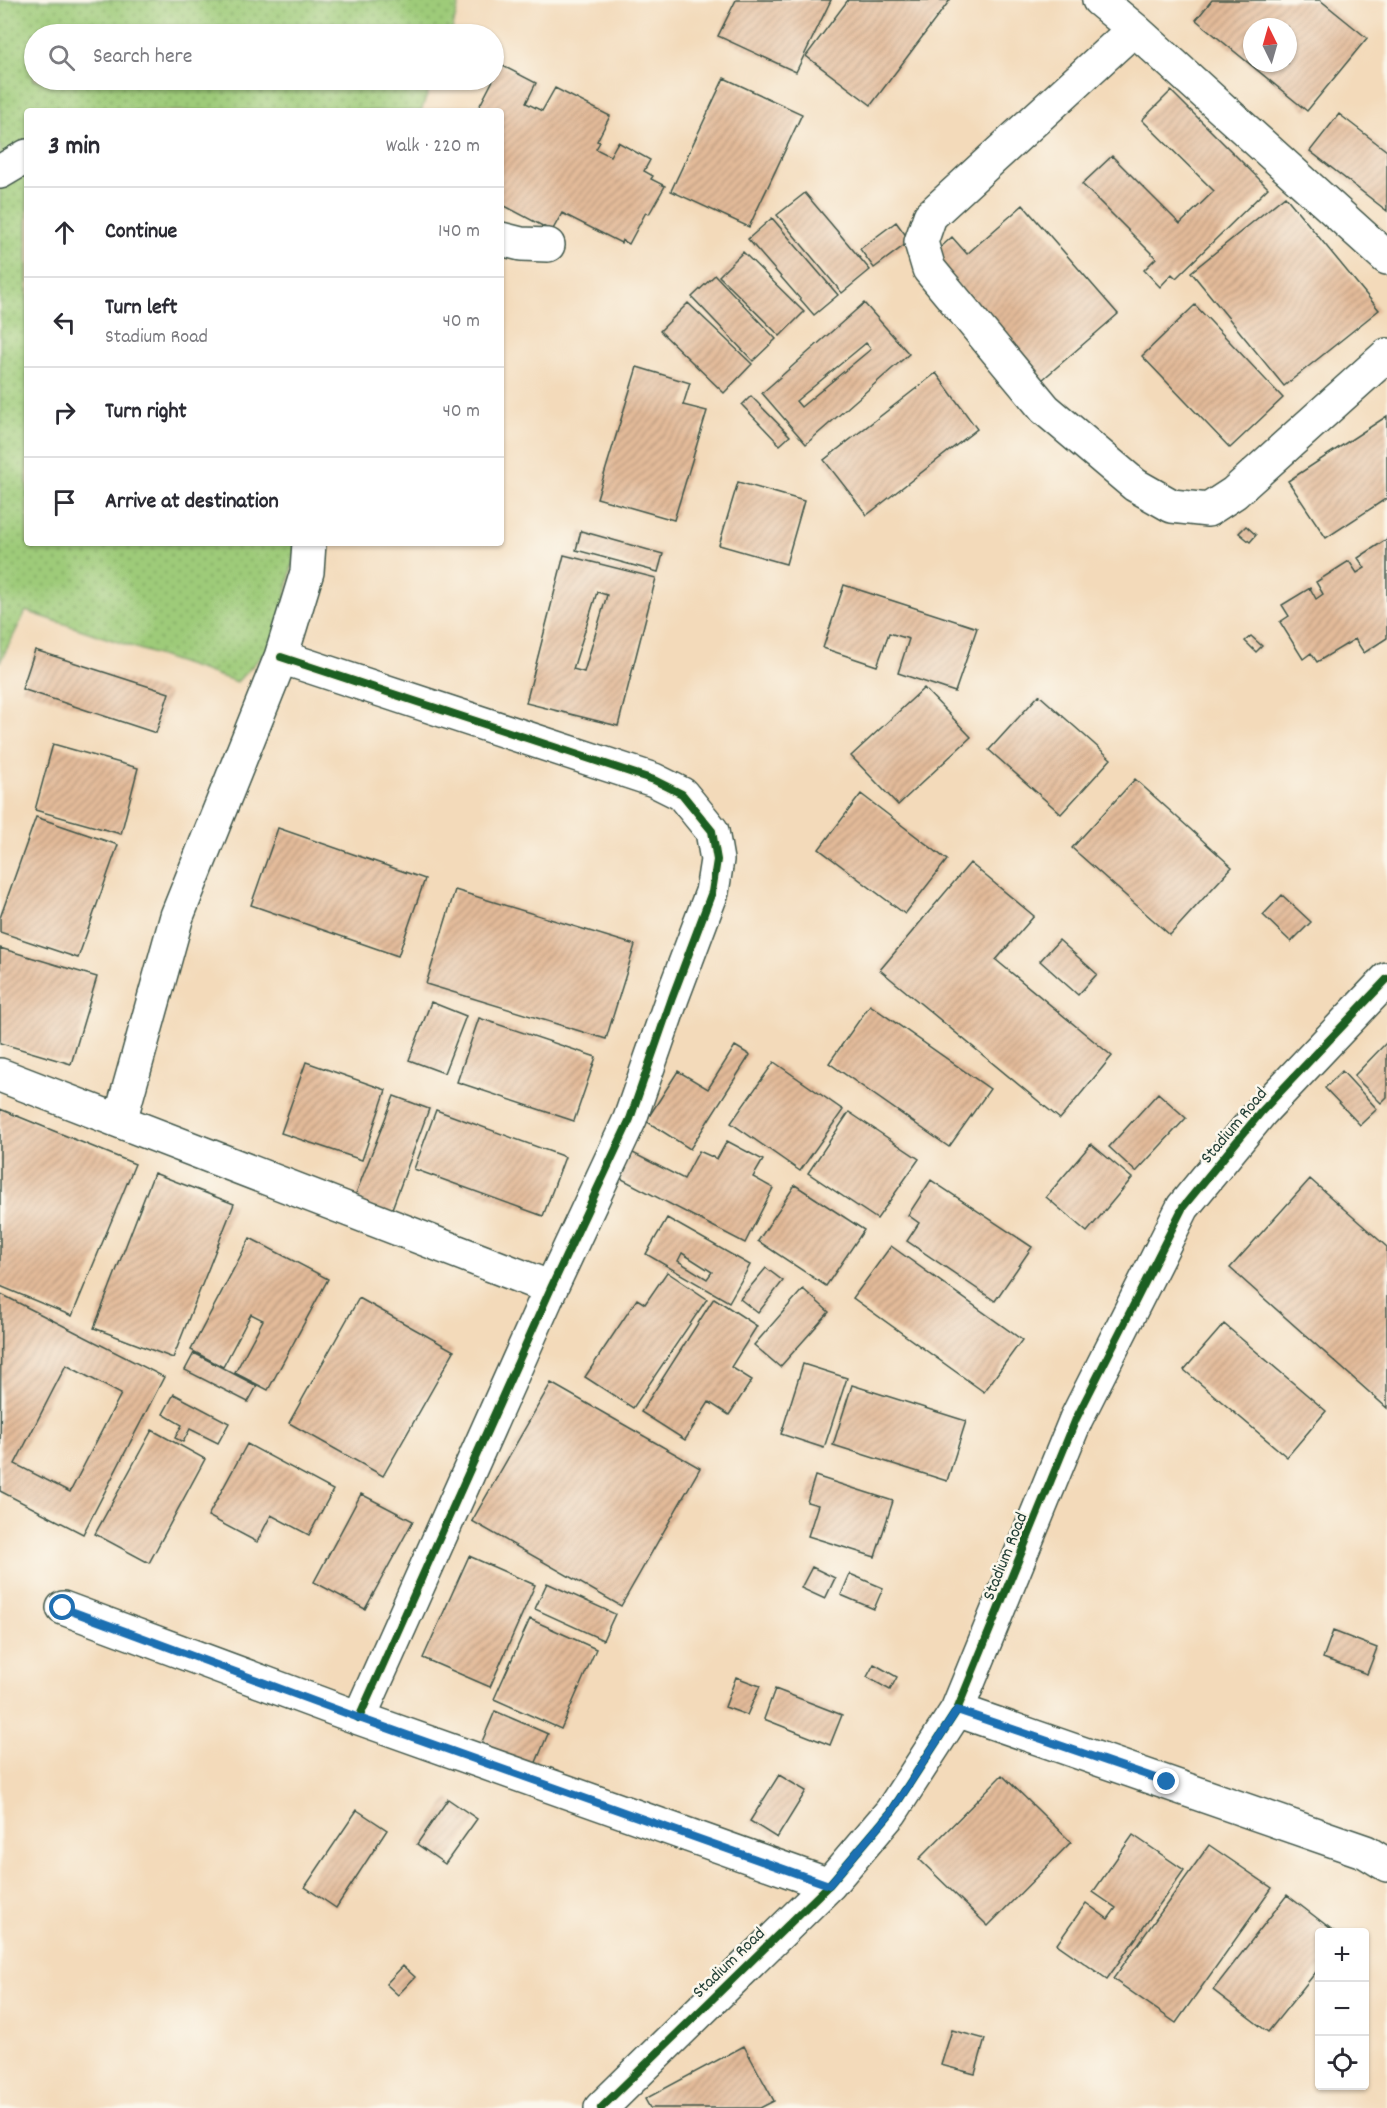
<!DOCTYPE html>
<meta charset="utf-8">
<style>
body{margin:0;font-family:Dekko,sans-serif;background:#f7f7f7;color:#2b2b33}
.controls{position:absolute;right:18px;bottom:18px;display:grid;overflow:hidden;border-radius:6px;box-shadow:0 2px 4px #0004}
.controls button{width:54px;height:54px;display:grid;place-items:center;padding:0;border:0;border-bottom:2px solid #e1e1e2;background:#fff;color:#2b2b33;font:30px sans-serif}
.compass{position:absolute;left:1243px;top:18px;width:54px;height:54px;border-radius:50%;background:#fff;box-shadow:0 2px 4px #0004;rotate:355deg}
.stop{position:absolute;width:18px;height:18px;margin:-14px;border:4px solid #1f6fb2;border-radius:50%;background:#fff}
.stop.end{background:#1f6fb2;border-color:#fff;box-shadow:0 2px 6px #0008}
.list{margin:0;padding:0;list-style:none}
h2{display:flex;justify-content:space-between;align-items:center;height:78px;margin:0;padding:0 24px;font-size:26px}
h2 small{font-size:20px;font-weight:400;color:#7c7c81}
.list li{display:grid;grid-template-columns:39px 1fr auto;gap:18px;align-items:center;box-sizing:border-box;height:90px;padding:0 24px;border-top:2px solid #e1e1e2}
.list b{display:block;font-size:22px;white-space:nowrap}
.list p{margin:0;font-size:20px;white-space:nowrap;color:#7c7c81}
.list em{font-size:20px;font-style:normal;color:#7c7c81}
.icon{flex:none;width:33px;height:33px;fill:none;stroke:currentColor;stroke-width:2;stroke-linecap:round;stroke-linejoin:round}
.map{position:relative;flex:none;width:1387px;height:2108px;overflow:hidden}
.search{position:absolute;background:#fff;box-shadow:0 2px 4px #0004;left:24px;top:24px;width:480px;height:66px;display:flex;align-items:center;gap:15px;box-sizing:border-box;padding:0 21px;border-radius:33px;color:#7c7c81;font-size:22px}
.panel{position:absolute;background:#fff;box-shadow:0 2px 4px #0004;left:24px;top:108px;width:480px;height:438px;border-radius:6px}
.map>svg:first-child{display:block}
.grass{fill:url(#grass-dots);stroke:#5e8456;stroke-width:1.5}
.building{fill:url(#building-hatch);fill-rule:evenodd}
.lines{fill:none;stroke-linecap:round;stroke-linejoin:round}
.street-casing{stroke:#3f5548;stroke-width:36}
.street{stroke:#fff;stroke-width:33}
.cycleway-casing{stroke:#fbf7ec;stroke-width:11}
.cycleway{stroke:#1b5e20;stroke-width:8}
.route{stroke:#1f6fb2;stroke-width:8}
.labels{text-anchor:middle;stroke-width:5;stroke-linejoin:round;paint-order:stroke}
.street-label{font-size:18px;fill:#1f3d34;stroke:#fbf7ec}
</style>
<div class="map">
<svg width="1387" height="2108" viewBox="0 0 1387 2108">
<defs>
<pattern id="grass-dots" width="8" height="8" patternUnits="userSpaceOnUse" patternTransform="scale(1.5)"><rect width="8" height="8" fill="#9ecb79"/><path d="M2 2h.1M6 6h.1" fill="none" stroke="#80a664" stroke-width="1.8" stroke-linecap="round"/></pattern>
<pattern id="building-hatch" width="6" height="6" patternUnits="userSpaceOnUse" patternTransform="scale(1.5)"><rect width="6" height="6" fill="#e4bb9a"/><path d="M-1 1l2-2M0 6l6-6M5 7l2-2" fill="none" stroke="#b8997e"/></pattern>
</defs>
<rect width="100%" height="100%" fill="#fbf7ec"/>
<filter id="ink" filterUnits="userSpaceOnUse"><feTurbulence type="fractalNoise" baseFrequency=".0167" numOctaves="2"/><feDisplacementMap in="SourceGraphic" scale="12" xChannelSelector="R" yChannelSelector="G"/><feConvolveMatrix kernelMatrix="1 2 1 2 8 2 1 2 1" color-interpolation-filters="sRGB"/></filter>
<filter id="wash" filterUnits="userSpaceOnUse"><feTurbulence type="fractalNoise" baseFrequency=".008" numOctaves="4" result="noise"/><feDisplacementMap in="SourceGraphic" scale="24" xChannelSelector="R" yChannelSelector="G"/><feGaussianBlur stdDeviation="1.35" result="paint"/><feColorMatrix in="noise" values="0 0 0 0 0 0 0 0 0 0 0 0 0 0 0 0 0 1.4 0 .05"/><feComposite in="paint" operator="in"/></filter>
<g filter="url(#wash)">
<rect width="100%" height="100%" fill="#f3daba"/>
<path class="grass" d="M0,0H460L451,34H34V80H433L421,111H27V543H297L276,641L237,682L26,611L0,662Z"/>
<g id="blocks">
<path class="building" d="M736,0H831L796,72L718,36Z
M848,0H950L871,105L806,56Z
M1212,0H1320L1367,38L1307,111L1196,20ZM1252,27H1288V63H1252Z
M501,65L536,83L526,103L542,111L555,88L610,116L597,141L600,142L596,149L610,156L618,142L650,160L644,171L653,176L651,179L665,186L649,214L646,212L629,244L622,240L621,243L562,213L552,231L501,204V111H477Z
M724,78L802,114L749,227L671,191Z
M1171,91L1268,188L1176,278L1172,274L1160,287L1144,270L1156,258L1082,184L1112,156L1180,224L1214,191L1142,120Z
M1339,114L1387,151V211L1310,151Z
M805,193L870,270L842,293L777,215Z
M1285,196L1379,310L1284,386L1191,272Z
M1023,205L1118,314L1042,380L932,255L952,237L967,254Z
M772,218L838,295L814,315L748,239Z
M896,222L910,241L874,268L860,249Z
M743,252L804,312L780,336L719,276Z
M715,275L776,339L753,361L692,297Z
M688,303L752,364L724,393L660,331Z
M864,303L909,354L806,444L762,393ZM866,343L871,349L801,407L796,401Z
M1195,305L1283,398L1230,448L1142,356Z
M637,367L690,383L683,405L707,411L674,520L597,498Z
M936,373L977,429L867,515L824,460Z
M751,396L790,436L780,445L742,405Z
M1387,416V498L1326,538L1288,481Z
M738,482L804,501L786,564L719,545Z
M1246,526L1256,535L1250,542L1239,533Z
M581,531L663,554L658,572L576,550Z
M1387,539V638L1364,653L1355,639L1317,662L1311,653L1303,659L1280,622L1289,616L1282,605L1310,588L1316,599L1323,594L1316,582L1349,561L1357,573L1365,568L1358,558Z
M564,555L656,578L618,726L526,703ZM597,592L607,595L584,672L573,669Z
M844,585L977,628L955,692L898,673L909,639L889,633L877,666L823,648Z
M1251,636L1262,646L1256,652L1245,641Z
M35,650L169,693L156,733L22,689Z
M924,688L971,737L898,805L851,756Z
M1039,695L1111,759L1061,814L989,750Z
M53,744L138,768L121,834L35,810Z
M1135,779L1232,867L1170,935L1072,848Z
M861,794L947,860L905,914L819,849Z
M36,817L118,845L78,958L0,932V918Z
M278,828L425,879L398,956L251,905Z
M970,863L1034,916L996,960L1112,1056L1060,1119L880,970Z
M455,890L635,945L606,1039L426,984Z
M1282,895L1311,922L1291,942L1263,915Z
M1059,940L1097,974L1078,995L1040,961Z
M0,948L97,977L71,1064L0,1043Z
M431,1002L466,1016L444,1073L409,1060Z
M870,1005L990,1089L949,1147L829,1063Z
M479,1018L596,1057L574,1121L457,1082Z
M1387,1042V1097L1381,1103L1354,1076Z
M735,1046L750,1055L690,1149L646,1121L678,1071L708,1089Z
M306,1062L386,1090L362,1160L281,1133Z
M774,1062L843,1110L800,1171L731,1123Z
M1342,1071L1377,1109L1360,1125L1325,1088Z
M1158,1093L1186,1118L1136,1172L1109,1147Z
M394,1096L429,1109L390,1214L353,1201Z
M0,1109L135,1164L72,1316L0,1286Z
M436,1110L565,1157L543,1216L414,1169Z
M849,1112L919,1159L877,1219L808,1173Z
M727,1141L763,1160L753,1177L773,1188L745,1243L618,1177L631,1152L684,1179L699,1151L717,1159Z
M1091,1144L1132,1178L1087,1232L1046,1197Z
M154,1173L234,1204L173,1358L94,1328Z
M1310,1179L1387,1247V1408L1230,1268Z
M931,1180L1032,1247L995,1301L907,1241L919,1223L908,1215Z
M795,1185L864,1230L826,1286L758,1241Z
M667,1218L750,1265L729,1302L646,1254ZM682,1253L712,1272L707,1279L678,1261Z
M250,1238L328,1279L268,1390L235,1373L263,1320L251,1314L223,1367L191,1350Z
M891,1246L1022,1340L984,1392L853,1298Z
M766,1268L783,1281L758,1313L740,1299Z
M667,1272L707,1299L633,1408L585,1377L637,1299L645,1304Z
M803,1289L829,1312L780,1367L754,1345Z
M1,1294L164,1377L83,1534L0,1491ZM66,1365L121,1394L70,1492L15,1464Z
M359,1298L454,1351L383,1476L289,1423Z
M714,1298L757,1326L731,1367L752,1380L729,1415L709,1402L685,1440L641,1412Z
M1224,1324L1326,1411L1287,1457L1184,1370Z
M194,1353L257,1386L248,1402L185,1370Z
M803,1364L847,1378L824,1448L781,1434Z
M551,1383L700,1468L621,1606L472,1521Z
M852,1385L966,1421L947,1481L833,1445Z
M174,1394L229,1423L218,1443L190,1429L183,1442L175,1438L182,1425L163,1414Z
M152,1430L205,1459L149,1563L95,1534Z
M247,1444L333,1490L309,1535L271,1515L257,1542L208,1516Z
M815,1476L893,1501L875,1557L808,1536L818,1505L807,1502Z
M361,1494L413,1521L365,1609L314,1582Z
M469,1556L535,1585L490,1687L423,1658Z
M812,1567L835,1578L825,1599L801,1588Z
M850,1574L883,1588L874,1609L841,1595Z
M547,1583L615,1614L603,1640L535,1609Z
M530,1619L596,1649L561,1729L494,1699Z
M1333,1631L1377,1648L1367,1674L1323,1658Z
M874,1664L897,1677L890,1690L867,1677Z
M736,1677L760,1686L747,1715L725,1707Z
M775,1689L842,1715L830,1745L764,1719Z
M495,1711L548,1734L534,1767L481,1744Z
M779,1775L806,1791L777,1838L750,1821Z
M1002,1775L1071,1842L988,1926L919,1859Z
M448,1799L477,1819L445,1864L417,1844Z
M357,1810L387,1830L336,1908L305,1887Z
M1133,1835L1184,1870L1107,1979L1057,1944L1086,1903L1108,1919L1116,1908L1093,1892Z
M1209,1845L1272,1888L1176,2023L1113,1979Z
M1287,1895L1335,1932H1320V1967L1268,2032L1213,1990Z
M403,1966L415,1977L398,1995L386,1984Z
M952,2030L985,2039L975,2074L941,2065Z
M744,2046L774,2101L760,2108H650L645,2099Z"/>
</g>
</g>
<g filter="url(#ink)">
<use href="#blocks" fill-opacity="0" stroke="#3f5548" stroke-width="1.5"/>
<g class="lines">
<defs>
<path id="street" d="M1099,0L1134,29L1387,258
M1134,29L930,216L921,242L929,269L1045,409L1135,485L1172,506L1208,510L1234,493L1387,355
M0,172L27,156
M501,239L521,244L548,245
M281,657L654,780L682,794L712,831L717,860L712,892L672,998L630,1119L551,1288L359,1718
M0,1075L551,1288
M120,1121L177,916L281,657L307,572L309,543
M63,1608L359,1718L829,1885
M957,1710L1366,1852L1387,1865
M601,2108L829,1885L891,1812L957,1710L1076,1419L1183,1207L1261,1112L1387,979"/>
</defs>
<use href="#street" class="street-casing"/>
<use href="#street" class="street"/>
<defs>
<path id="cycleway" d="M281,657L654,780L682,794L712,831L717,860L712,892L672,998L630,1119L551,1288L359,1718
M601,2108L829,1885L891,1812L957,1710L1076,1419L1183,1207L1261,1112L1387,979"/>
</defs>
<use href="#cycleway" class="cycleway-casing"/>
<use href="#cycleway" class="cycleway"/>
</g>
</g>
<g class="lines" filter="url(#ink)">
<path class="route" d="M63,1608L359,1718L829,1885L891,1812L957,1710L1167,1782"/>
</g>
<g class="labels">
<g class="street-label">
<text transform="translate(1233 1125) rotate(-50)" y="6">Stadium Road</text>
<text transform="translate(1004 1556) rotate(-68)" y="6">Stadium Road</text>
<text transform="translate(728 1962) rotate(-44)" y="6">Stadium Road</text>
</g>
</g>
</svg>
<div class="controls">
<button>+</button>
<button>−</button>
<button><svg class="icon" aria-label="locate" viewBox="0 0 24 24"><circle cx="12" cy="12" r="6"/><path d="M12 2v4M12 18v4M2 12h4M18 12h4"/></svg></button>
</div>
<svg class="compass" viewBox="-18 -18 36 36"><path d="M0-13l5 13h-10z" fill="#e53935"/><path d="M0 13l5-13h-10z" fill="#7c7c81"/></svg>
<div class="stop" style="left:63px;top:1608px"></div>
<div class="stop end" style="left:1167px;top:1782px"></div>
<div class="search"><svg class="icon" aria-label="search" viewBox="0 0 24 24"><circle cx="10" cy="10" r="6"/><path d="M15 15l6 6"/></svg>Search here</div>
<section class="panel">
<h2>3 min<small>Walk · 220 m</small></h2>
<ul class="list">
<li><svg class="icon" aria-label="ahead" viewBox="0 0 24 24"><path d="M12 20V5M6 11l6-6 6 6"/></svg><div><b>Continue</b></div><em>140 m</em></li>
<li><svg class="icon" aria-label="left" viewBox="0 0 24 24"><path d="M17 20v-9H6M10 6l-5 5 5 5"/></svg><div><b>Turn left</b><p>Stadium Road</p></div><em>40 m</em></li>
<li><svg class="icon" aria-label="right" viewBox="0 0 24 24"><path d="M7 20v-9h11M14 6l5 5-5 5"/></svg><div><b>Turn right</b></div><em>40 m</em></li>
<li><svg class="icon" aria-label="arrive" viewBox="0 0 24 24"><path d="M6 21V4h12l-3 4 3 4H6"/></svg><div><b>Arrive at destination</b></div></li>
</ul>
</section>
</div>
